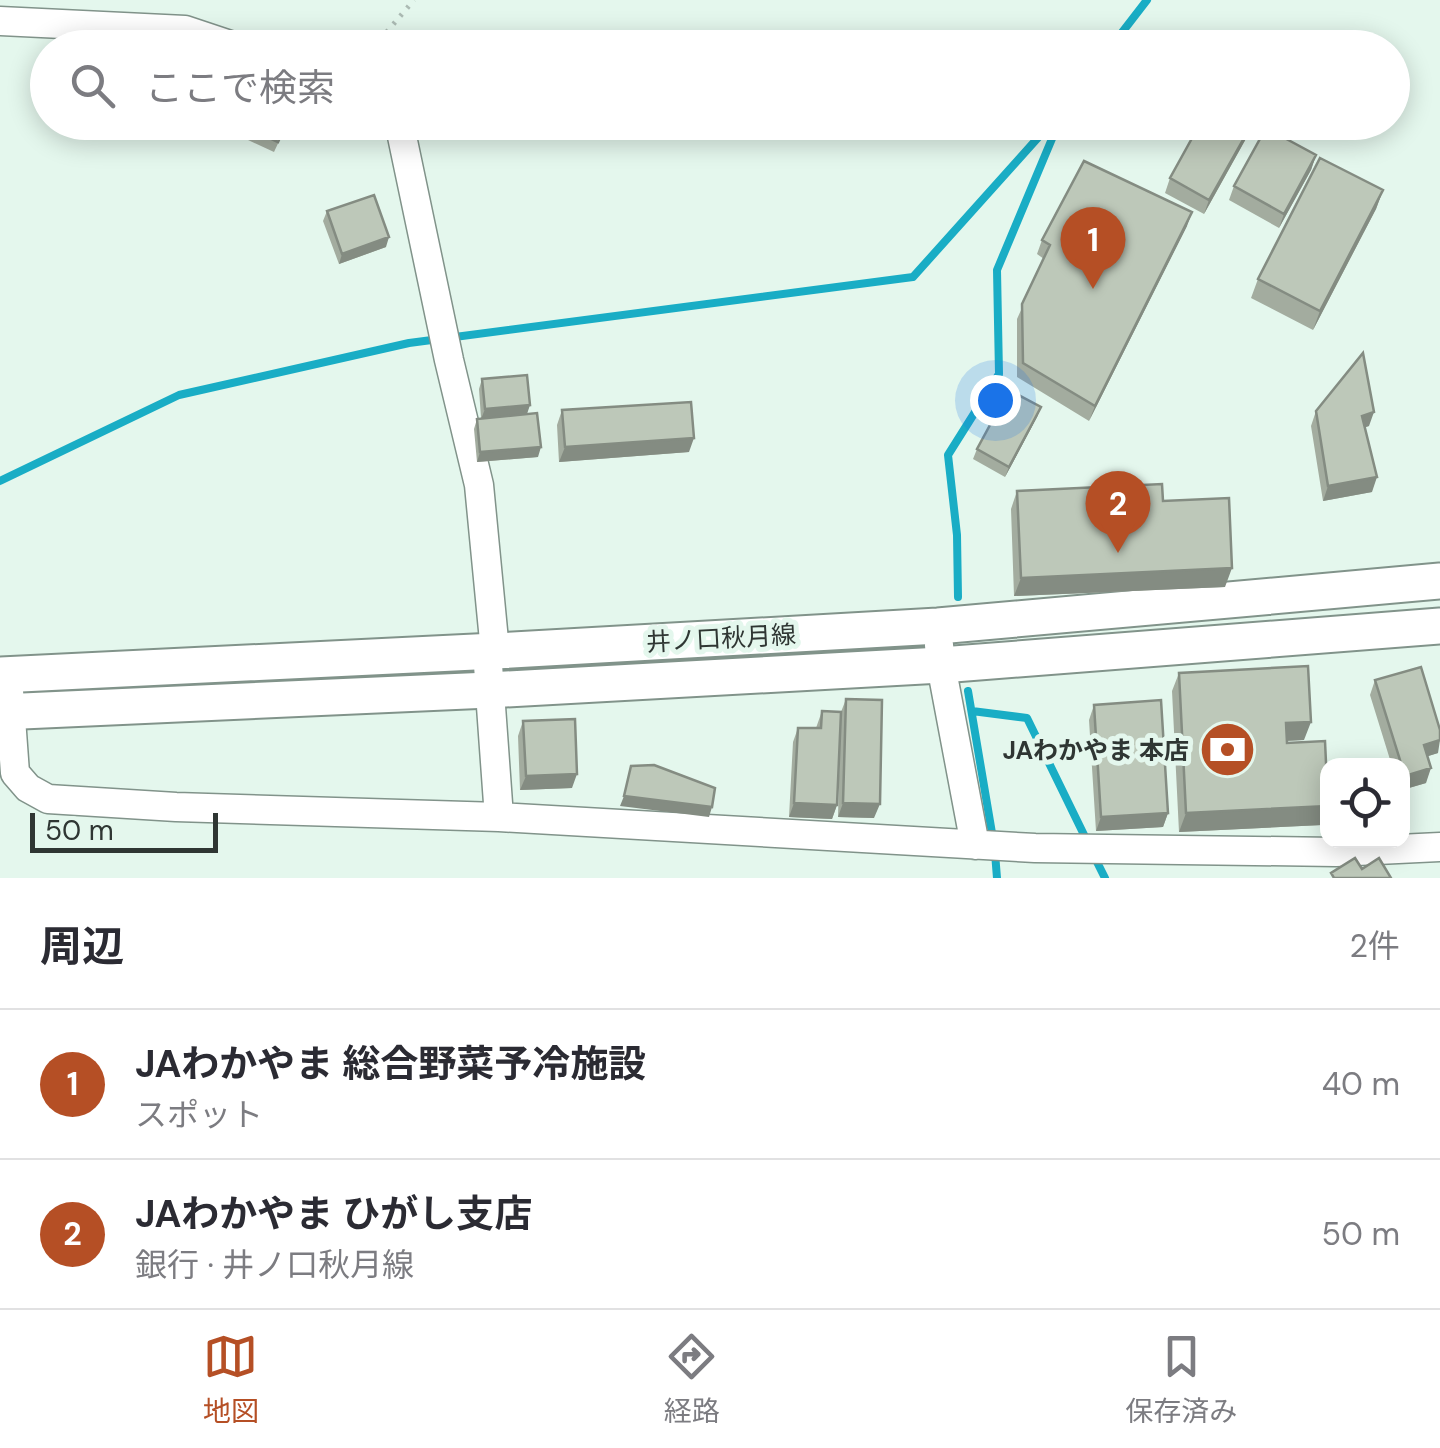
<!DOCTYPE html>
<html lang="ja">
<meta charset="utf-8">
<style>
body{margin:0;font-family:"DM Sans","Noto Sans JP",sans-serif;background:#f7f7f7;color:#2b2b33}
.controls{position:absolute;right:30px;bottom:30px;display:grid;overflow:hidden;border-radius:20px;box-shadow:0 5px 25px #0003}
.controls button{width:90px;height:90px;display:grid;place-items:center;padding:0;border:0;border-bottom:2px solid #e1e1e2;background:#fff;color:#2b2b33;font:50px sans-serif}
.scale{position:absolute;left:30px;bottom:25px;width:188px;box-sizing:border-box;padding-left:10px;border:5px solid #2f3633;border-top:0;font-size:28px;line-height:35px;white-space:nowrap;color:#2f3633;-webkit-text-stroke:8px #e4f7ed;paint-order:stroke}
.you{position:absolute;left:995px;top:400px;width:35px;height:35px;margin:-25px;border:8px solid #fff;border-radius:50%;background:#1a73e8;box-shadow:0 0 0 15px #1a73e833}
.badge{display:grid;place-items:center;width:65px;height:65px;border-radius:50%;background:#b54f25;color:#fff;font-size:32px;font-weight:700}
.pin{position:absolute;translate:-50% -82px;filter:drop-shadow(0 2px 5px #0008)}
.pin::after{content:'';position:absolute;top:52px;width:35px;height:30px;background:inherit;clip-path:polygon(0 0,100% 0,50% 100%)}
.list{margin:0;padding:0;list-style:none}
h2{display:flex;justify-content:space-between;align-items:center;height:130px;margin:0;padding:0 40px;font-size:42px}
h2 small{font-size:32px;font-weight:400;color:#7c7c81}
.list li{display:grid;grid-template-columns:65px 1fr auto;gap:30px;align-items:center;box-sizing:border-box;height:150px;padding:0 40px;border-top:2px solid #e1e1e2}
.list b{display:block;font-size:38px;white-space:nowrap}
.list p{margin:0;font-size:32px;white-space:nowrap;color:#7c7c81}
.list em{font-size:32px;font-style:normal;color:#7c7c81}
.icon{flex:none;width:55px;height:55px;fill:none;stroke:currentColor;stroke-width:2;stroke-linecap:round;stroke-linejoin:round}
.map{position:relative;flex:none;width:1440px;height:878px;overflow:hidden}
.search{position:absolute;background:#fff;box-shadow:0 5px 25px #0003;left:30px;right:30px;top:30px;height:110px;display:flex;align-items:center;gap:25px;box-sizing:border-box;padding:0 35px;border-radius:55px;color:#7c7c81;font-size:38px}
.sheet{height:430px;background:#fff}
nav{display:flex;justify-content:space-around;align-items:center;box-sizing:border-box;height:140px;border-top:2px solid #e1e1e2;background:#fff;font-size:28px;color:#7c7c81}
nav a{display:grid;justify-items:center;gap:5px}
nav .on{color:#b54f25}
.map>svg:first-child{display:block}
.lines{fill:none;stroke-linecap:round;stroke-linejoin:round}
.stream{stroke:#19adc5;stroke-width:8}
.minor-casing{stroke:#81938a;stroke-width:31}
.major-casing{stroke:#81938a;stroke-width:39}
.path{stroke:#acbbb4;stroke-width:5;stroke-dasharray:2.5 8;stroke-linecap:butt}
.minor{stroke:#fff;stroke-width:28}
.major{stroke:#fff;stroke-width:35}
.wall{fill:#a3ac9f}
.shaded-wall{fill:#848c82}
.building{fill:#bdc8b9;stroke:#848c82;stroke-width:2.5}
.labels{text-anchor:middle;stroke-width:10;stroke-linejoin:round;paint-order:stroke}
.street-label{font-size:25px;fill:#2f3633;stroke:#e4f7ed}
.poi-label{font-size:25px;font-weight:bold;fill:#2f3633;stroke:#e4f7ed;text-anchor:end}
</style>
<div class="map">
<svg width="1440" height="878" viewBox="0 0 1440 878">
<rect width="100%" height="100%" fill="#e4f7ed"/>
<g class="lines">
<path class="stream" d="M1110,48L1147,0
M0,481L179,395L409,343L913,277L1052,122
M958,597L957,535L948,455L999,374L997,270L1059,122
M968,691L993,839
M972,711L1027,718L1088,843
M995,853L997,878
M1094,856L1105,878"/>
<defs>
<path id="minor" d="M0,21L185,30L239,48
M399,122L449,360L479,485L495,651
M939,645L941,665L975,845
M487,651L499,817
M9,691L15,773L28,788L48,799L176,807L499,817L1035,848L1336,852L1440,847"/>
<path id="major" d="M0,675L495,651L938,626L1440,581
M0,712L489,690L941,665L1440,626"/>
</defs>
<use href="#minor" class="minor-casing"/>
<use href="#major" class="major-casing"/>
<path class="path" d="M373,48L414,0"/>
<use href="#minor" class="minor"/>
<use href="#major" class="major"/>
</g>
<path class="wall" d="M235,122H288L274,152L231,132Z
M1248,135L1204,214L1165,193L1170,178Z
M1316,155L1311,170L1279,228L1229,200L1234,186Z
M1383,190L1376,209L1313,330L1251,298L1258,279Z
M327,211L386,247L339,264L323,221Z
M1187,226L1089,421L1017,377V319L1044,259L1037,254L1042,240Z
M482,379L527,414L538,457L477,462L474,429L477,419L481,418L479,389Z
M1041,407L1037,417L1005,477L973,459L977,449Z
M562,410L689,452L559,462L557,425Z
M1316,411L1369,426L1365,427L1372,492L1323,501L1311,426Z
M1017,491L1163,501L1225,587L1014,596L1011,509Z
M1179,673L1304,740L1287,741V743L1328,790V809L1322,825L1179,832L1172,691Z
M1375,680L1438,753L1428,756L1426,783L1402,790V766H1392L1370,695Z
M846,699L874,818L838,817L840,737L837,805L832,819L789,817L793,742L798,728H816L822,711L841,712Z
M1094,705L1168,813L1163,827L1096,831L1089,720Z
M523,721L572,788L520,790L518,736Z"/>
<path class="shaded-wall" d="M1253,122L1248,135L1204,214L1209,200Z
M1316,155L1311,170L1279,228L1284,214Z
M1383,190L1376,209L1313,330L1320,311Z
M1192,212L1187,226L1089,421L1095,406Z
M389,237L386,247L339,264L342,254Z
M530,405L527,414L481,419L485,409Z
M1041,407L1037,417L1005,477L1009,467Z
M1374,412L1369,426L1357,430L1362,416Z
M694,438L689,452L559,462L565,447Z
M541,447L538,457L477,462L480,452Z
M1377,477L1372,492L1323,501L1328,486Z
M1232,568L1225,587L1014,596L1021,578Z
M1311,722L1304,740L1280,741L1286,723Z
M1440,740L1438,753L1419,759L1424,745Z
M1431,768L1426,783L1402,790L1405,776Z
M577,774L572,788L520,790L526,776Z
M624,796L712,807L709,817L620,806Z
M794,803L837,805L832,819L789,817Z
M843,803L880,804L874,818L838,817Z
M1328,806L1322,825L1179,832L1186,813Z
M1168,813L1163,827L1096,831L1101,817Z"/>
<path class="building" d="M235,122H287L278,142Z
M1201,122H1253L1209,200L1170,178Z
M1266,128L1316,155L1284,214L1234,186Z
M1320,158L1383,190L1320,311L1258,279Z
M1084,161L1192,212L1095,406L1023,363L1022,304L1050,245L1042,240Z
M374,195L389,237L342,254L327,211Z
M1363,353L1374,412L1362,416L1377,477L1328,486L1316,411Z
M527,375L530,405L485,409L482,379Z
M1009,390L1041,407L1009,467L977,449Z
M691,402L694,438L565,447L562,410Z
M537,413L541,447L480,452L477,419Z
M1162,484L1163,501L1229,498L1232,568L1021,578L1017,491Z
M1308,666L1311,722L1286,723L1287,743L1325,741L1328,806L1186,813L1179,673Z
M1421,667L1440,730V740L1424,745L1431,768L1405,776L1375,680Z
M846,699L882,700L880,804L843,803Z
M1161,700L1168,813L1101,817L1094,705Z
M822,711L841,712L837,805L794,803L798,728H821Z
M575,719L577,774L526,776L523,721Z
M654,765L715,788L712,807L624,796L631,766Z
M1355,858L1362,869L1379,858L1391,878H1334L1331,873Z"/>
<defs>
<symbol id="bank-disc" viewBox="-11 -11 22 22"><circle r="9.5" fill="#b54f25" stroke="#e4f7ed"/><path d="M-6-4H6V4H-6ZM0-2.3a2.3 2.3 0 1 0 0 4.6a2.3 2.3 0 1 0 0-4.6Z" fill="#fff"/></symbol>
</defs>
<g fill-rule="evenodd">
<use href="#bank-disc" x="1196" y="718" width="63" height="63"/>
</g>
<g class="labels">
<g class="street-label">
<text transform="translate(721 638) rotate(-3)" y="9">井ノ口秋月線</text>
</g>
<g class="poi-label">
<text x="1189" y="759">JAわかやま 本店</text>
</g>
</g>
</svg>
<div class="controls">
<button><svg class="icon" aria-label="locate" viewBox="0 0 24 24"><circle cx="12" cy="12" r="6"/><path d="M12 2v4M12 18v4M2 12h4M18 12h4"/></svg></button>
</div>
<div class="scale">50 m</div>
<div class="you"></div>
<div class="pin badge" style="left:1093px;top:289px">1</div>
<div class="pin badge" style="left:1118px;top:553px">2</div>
<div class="search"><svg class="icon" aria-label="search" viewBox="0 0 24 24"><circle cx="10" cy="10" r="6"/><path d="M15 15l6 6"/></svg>ここで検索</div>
</div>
<section class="sheet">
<h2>周辺<small>2件</small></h2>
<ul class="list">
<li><span class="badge">1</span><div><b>JAわかやま 総合野菜予冷施設</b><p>スポット</p></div><em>40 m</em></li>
<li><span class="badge">2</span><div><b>JAわかやま ひがし支店</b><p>銀行 · 井ノ口秋月線</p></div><em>50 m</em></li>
</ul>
</section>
<nav>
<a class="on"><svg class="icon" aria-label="map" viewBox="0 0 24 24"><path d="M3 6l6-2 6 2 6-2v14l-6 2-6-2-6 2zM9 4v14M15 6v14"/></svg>地図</a>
<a><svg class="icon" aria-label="directions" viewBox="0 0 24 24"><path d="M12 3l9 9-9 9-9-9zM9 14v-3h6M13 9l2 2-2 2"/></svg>経路</a>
<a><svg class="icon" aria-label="saved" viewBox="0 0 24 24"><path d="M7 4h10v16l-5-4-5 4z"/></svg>保存済み</a>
</nav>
